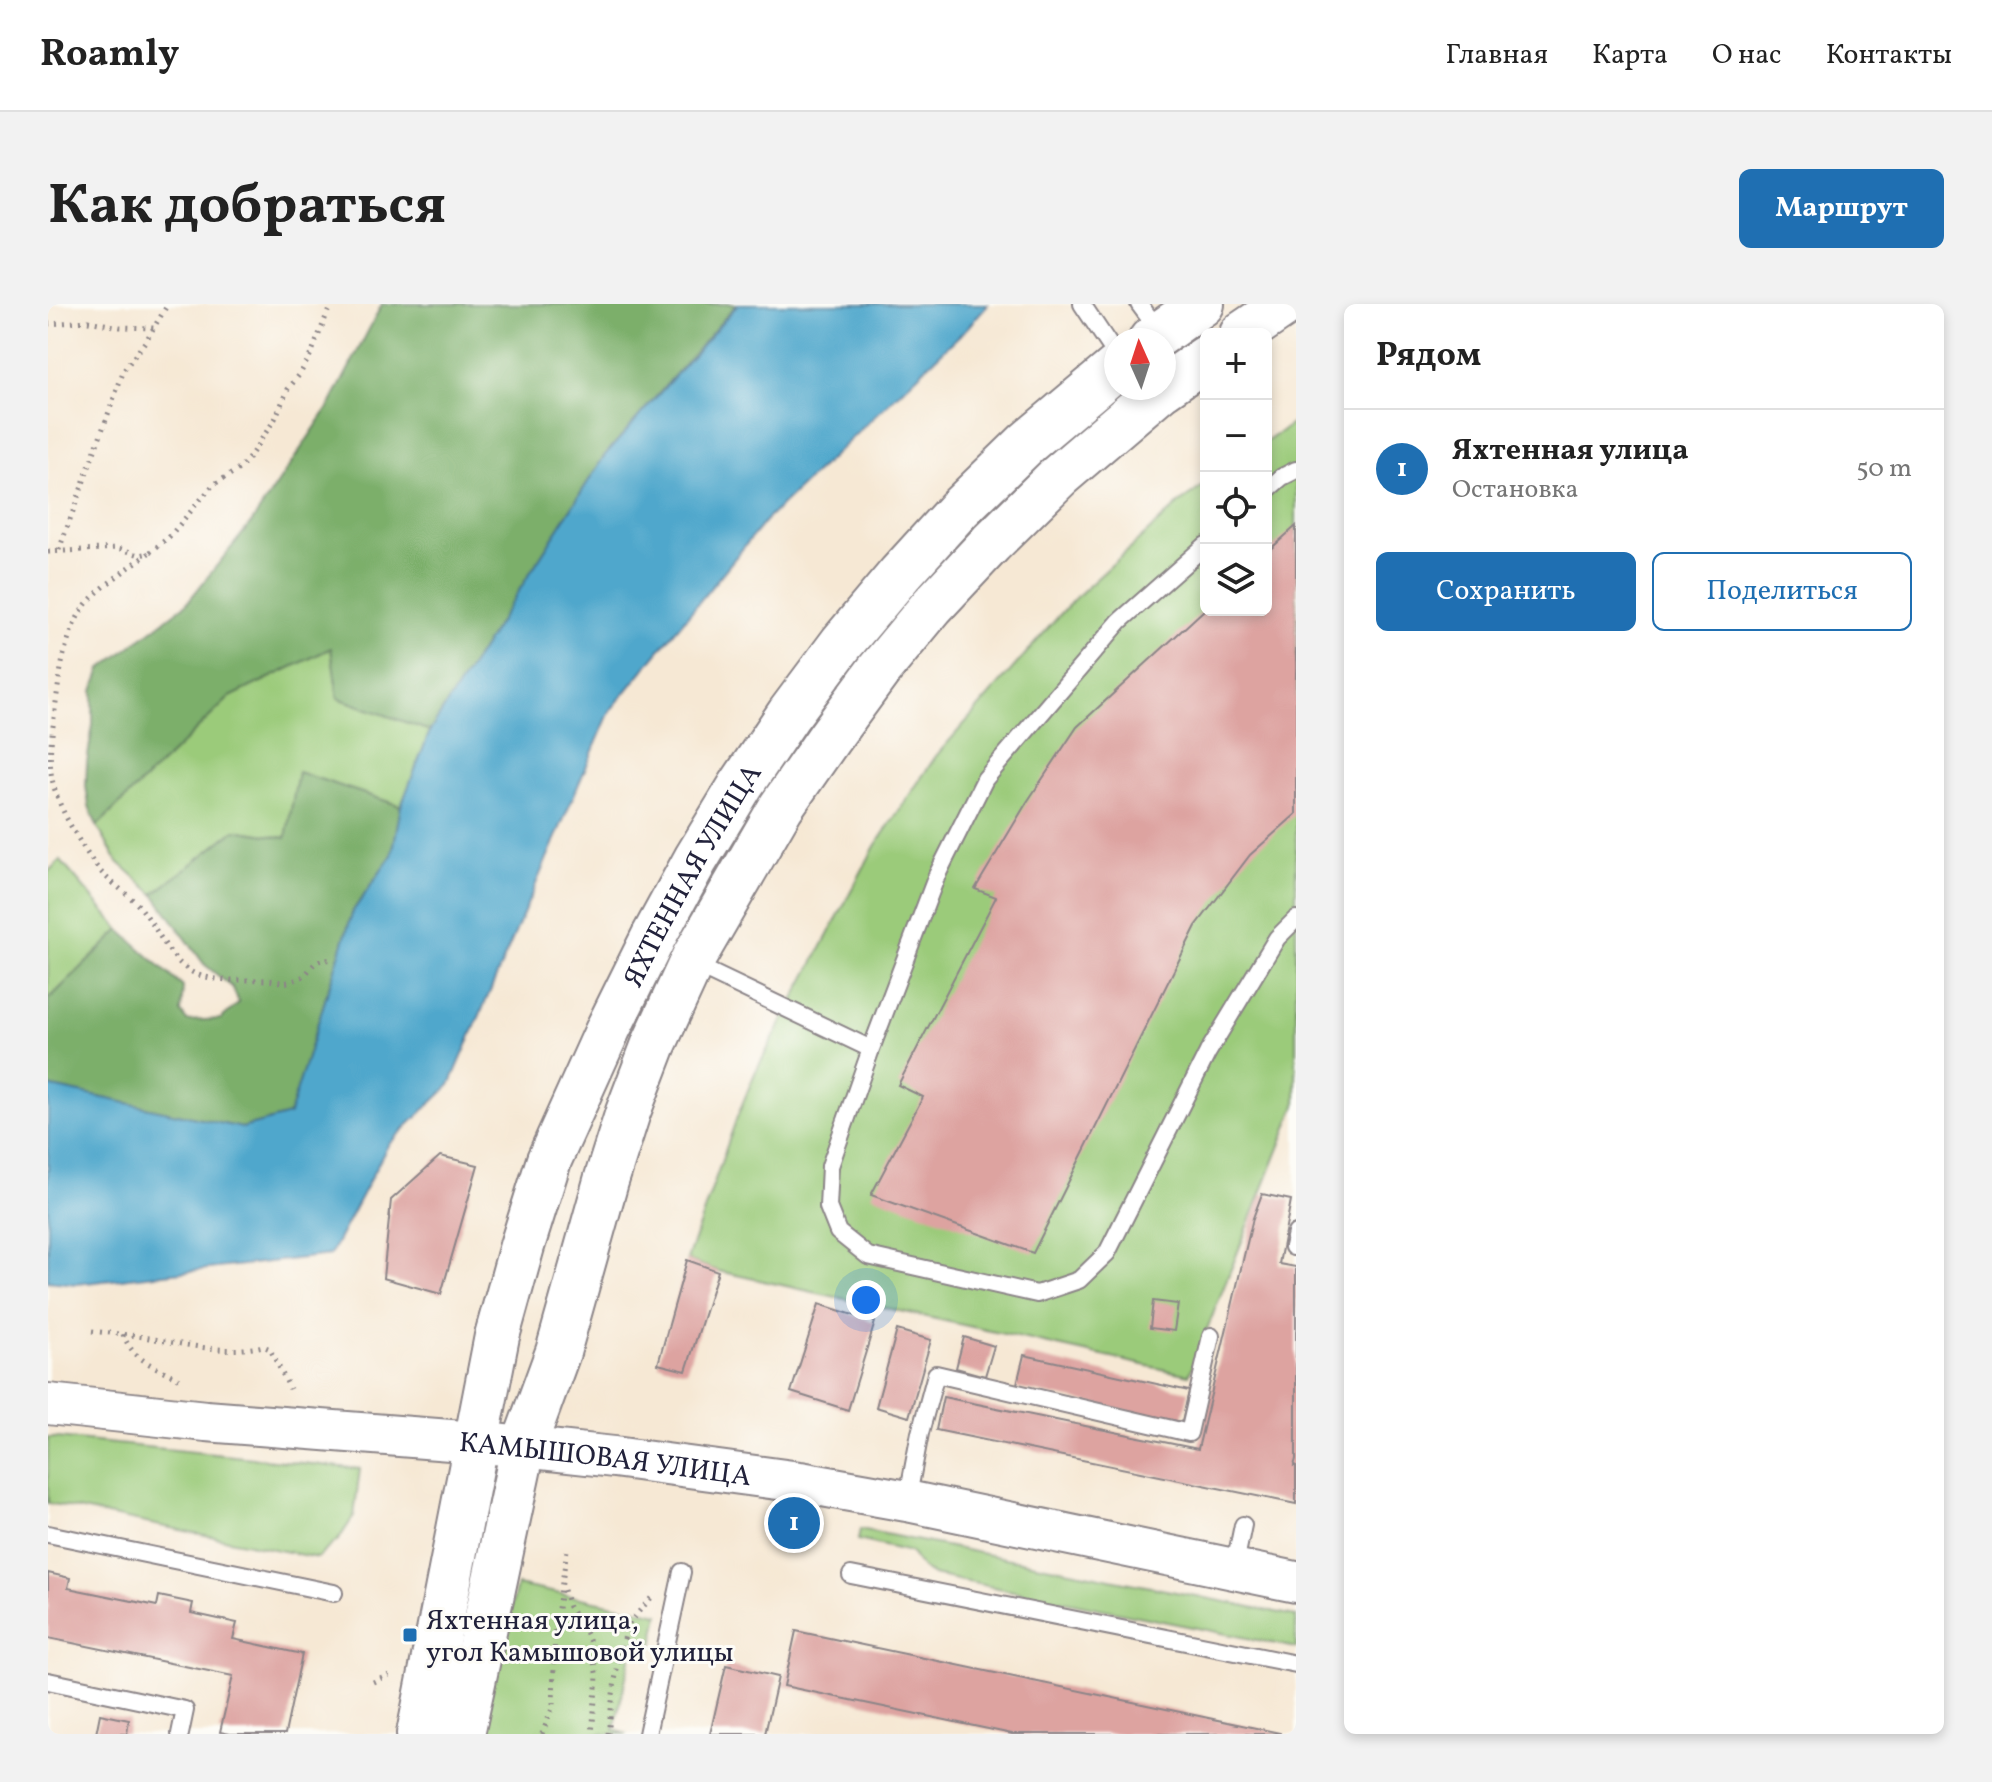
<!DOCTYPE html>
<html lang="ru">
<meta charset="utf-8">
<style>
body{margin:0;font-family:Vollkorn,serif;background:#f2f2f2;color:#222}
.controls{position:absolute;right:24px;top:24px;display:grid;overflow:hidden;border-radius:12px;box-shadow:0 4px 12px #0003}
.controls button{width:72px;height:72px;display:grid;place-items:center;padding:0;border:0;border-bottom:2px solid #e0e0e0;background:#fff;color:#222;font:40px sans-serif}
.compass{position:absolute;left:1056px;top:24px;width:72px;height:72px;border-radius:50%;background:#fff;box-shadow:0 4px 12px #0003;rotate:357deg}
.you{position:absolute;left:818px;top:996px;width:28px;height:28px;margin:-20px;border:6px solid #fff;border-radius:50%;background:#1a73e8;box-shadow:0 0 0 12px #1a73e833}
.badge{display:grid;place-items:center;width:52px;height:52px;border-radius:50%;background:#1f6fb2;color:#fff;font-size:26px;font-weight:700}
.pin{position:absolute;translate:-50% -50%;border:4px solid #fff;box-shadow:0 2px 8px #0006}
.list{margin:0;padding:0;list-style:none}
h2{display:flex;justify-content:space-between;align-items:center;height:104px;margin:0;padding:0 32px;font-size:34px}
h2 small{font-size:26px;font-weight:400;color:#767676}
.list li{display:grid;grid-template-columns:52px 1fr auto;gap:24px;align-items:center;box-sizing:border-box;height:120px;padding:0 32px;border-top:2px solid #e0e0e0}
.list b{display:block;font-size:30px;white-space:nowrap}
.list p{margin:0;font-size:26px;white-space:nowrap;color:#767676}
.list em{font-size:26px;font-style:normal;color:#767676}
.actions{display:flex;gap:16px;padding:24px 32px}
.actions a{flex:1;padding:18px 0;border:2px solid #1f6fb2;border-radius:12px;text-align:center;font-size:28px;color:#1f6fb2}
.actions .main{background:#1f6fb2;color:#fff}
.icon{flex:none;width:44px;height:44px;fill:none;stroke:currentColor;stroke-width:2;stroke-linecap:round;stroke-linejoin:round}
.map{position:relative;flex:none;width:1248px;height:1430px;overflow:hidden;border-radius:12px}
header{display:flex;align-items:center;gap:48px;box-sizing:border-box;height:112px;padding:0 40px;background:#fff;border-bottom:2px solid #e0e0e0}
header strong{font-size:38px}
nav{display:flex;gap:44px;margin-inline-start:auto;font-size:28px}
.intro{display:flex;align-items:center;justify-content:space-between;box-sizing:border-box;height:192px;padding:0 48px}
h1{margin:0;font-size:56px}
.button{padding:20px 36px;border-radius:12px;background:#1f6fb2;color:#fff;font-size:28px;font-weight:700}
main{display:flex;gap:48px;padding:0 48px}
aside{flex:1;background:#fff;border-radius:12px;box-shadow:0 4px 12px #0003}
.map>svg:first-child{display:block}
.green{fill:#9bcb7a;stroke:#5e765a;stroke-width:2}
.forest{fill:#7caf6a;stroke:#4f6852;stroke-width:2}
.water{fill:#50a7cc;stroke:#396484;stroke-width:2}
.building{fill:#dda3a0}
.lines{fill:none;stroke-linecap:round;stroke-linejoin:round}
.service-casing{stroke:#8c8588;stroke-width:20}
.tertiary-casing{stroke:#8c8588;stroke-width:44}
.secondary-casing{stroke:#8c8588;stroke-width:48}
.path{stroke:#8c8588;stroke-width:5;stroke-dasharray:2 6;stroke-linecap:butt}
.service{stroke:#fff;stroke-width:16}
.tertiary{stroke:#fff;stroke-width:40}
.secondary{stroke:#fff;stroke-width:44}
.poi-dot{fill:#1f6fb2;stroke:#fdfcf7;stroke-width:3}
.labels{text-anchor:middle;stroke-width:6;stroke-linejoin:round;paint-order:stroke}
.street-label{font-size:28px;fill:#22223b;stroke:#fdfcf7}
.poi-label{font-size:28px;fill:#22223b;stroke:#fdfcf7;text-anchor:start}
</style>
<header>
<strong>Roamly</strong>
<nav><a>Главная</a><a>Карта</a><a>О нас</a><a>Контакты</a></nav>
</header>
<div class="intro"><h1>Как добраться</h1><a class="button">Маршрут</a></div>
<main>
<div class="map">
<svg width="1248" height="1430" viewBox="0 0 1248 1430">
<rect width="100%" height="100%" fill="#fdfcf7"/>
<filter id="ink" filterUnits="userSpaceOnUse"><feTurbulence type="fractalNoise" baseFrequency=".0125" numOctaves="2"/><feDisplacementMap in="SourceGraphic" scale="16" xChannelSelector="R" yChannelSelector="G"/><feConvolveMatrix kernelMatrix="1 2 1 2 8 2 1 2 1" color-interpolation-filters="sRGB"/></filter>
<filter id="wash" filterUnits="userSpaceOnUse"><feTurbulence type="fractalNoise" baseFrequency=".006" numOctaves="4" result="noise"/><feDisplacementMap in="SourceGraphic" scale="32" xChannelSelector="R" yChannelSelector="G"/><feGaussianBlur stdDeviation="1.8" result="paint"/><feColorMatrix in="noise" values="0 0 0 0 0 0 0 0 0 0 0 0 0 0 0 0 0 1.4 0 .05"/><feComposite in="paint" operator="in"/></filter>
<g filter="url(#wash)">
<rect width="100%" height="100%" fill="#f6e8d4"/>
<path class="green" d="M1248,117V801L1141,1071L670,967L639,956L689,813L707,769L827,542L888,452L1024,297L1134,197L1158,180V306H1218V138Z
M283,344L290,394L382,427L353,502L250,468L238,534L187,526L106,590L69,557L49,522L182,393Z
M12,556L72,626L0,696V568Z
M0,1133L312,1165L306,1212L291,1235L269,1254L0,1199Z
M812,1225L1248,1312V1344L885,1271L874,1264L862,1248L810,1236Z
M469,1281L611,1310L605,1341L586,1338L566,1426L580,1430H432Z"/>
<path class="forest" d="M334,0H689L557,151L382,427L290,394L283,344L182,393L49,522L41,502L38,482L39,458L45,421V387L53,365L138,300L204,218L282,101Z
M250,468L353,502L344,551L305,607L241,811L194,824L0,782V696L72,626L135,683L133,708L139,717L173,715L191,699L184,683L156,660L106,590L187,526L238,534Z"/>
<path class="water" d="M690,0H940L919,24L717,217L562,407L402,781L340,841L282,951L29,980L0,977V782L194,824L241,811L305,607L344,551L353,502L382,427L557,151Z"/>
<g id="blocks">
<path class="building" d="M1248,222V510L1202,551L1148,622L985,949L823,891L875,793L850,781L948,593L927,585L979,498L1029,423L1156,306H1218V249Z
M392,852L430,861L393,990L335,974L343,896Z
M1214,890L1243,896L1231,960L1248,963V1155L1246,1162H1248V1200L888,1126L895,1093L1150,1145L1205,914Z
M639,956L670,967L638,1067L610,1060Z
M1105,997L1130,1000L1126,1027L1102,1024Z
M771,1000L827,1018L800,1106L743,1088Z
M849,1026L883,1036L861,1113L828,1103Z
M916,1033L946,1042L937,1072L908,1064Z
M976,1051L1141,1087L1134,1118L968,1084Z
M0,1269L22,1274L20,1284L109,1302L111,1292L145,1299L143,1309L189,1319L185,1335L254,1350L237,1430H182L172,1428L185,1372L0,1334Z
M748,1327L1232,1429V1430H964L736,1382Z
M678,1361L730,1373L717,1430H662Z
M52,1410L81,1416L79,1430H48Z"/>
</g>
</g>
<g filter="url(#ink)">
<use href="#blocks" fill-opacity="0" stroke="#8c8588" stroke-width="2"/>
<g class="lines">
<defs>
<path id="service" d="M1034,0L1068,51
M1091,0L1111,27
M1218,187L1234,173L1248,166
M1158,241L1072,317L937,475L889,571L823,745L782,862L780,903L790,928L820,952L989,990L1031,976L1059,949L1160,748L1229,634L1248,615
M645,660L823,745
M1245,943L1248,929
M859,1197L872,1129L888,1070L1141,1129L1163,1032
M0,1230L286,1289
M1186,1265L1195,1221
M803,1271L1248,1360
M0,1377L137,1406L132,1430
M599,1430L634,1268"/>
<g id="tertiary">
<path id="s1" d="M0,1100L158,1117L428,1138L566,1153L752,1178L859,1197L1248,1278"/>
</g>
<g id="secondary">
<path d="M1194,30L1238,0"/>
<path d="M1103,36L1154,0"/>
<path d="M1116,83L1158,54"/>
<path id="s2" d="M371,1430L449,1032L474,942L501,856L561,723L606,632L648,555L693,481L741,410L794,339L852,270L912,204L980,138L1068,64"/>
<path d="M414,1430L475,1144L510,1048L558,877L580,808L606,740L646,653L733,503L781,434L831,366L884,302L943,239L1011,172L1114,84"/>
</g>
</defs>
<use href="#service" class="service-casing"/>
<use href="#tertiary" class="tertiary-casing"/>
<use href="#secondary" class="secondary-casing"/>
<path class="path" d="M0,20L40,17L72,23L106,24
M11,246L76,66L99,35L120,0
M0,248L70,244L92,251L101,249L121,233L165,181L191,165L200,155L227,115L240,85L252,70L264,48L283,0
M101,249C83,262 47,287 36,303C14,335 11,377 6,414C4,431 1,450 3,468C5,487 15,508 24,524C32,538 44,559 55,570C66,581 80,590 91,602C110,623 121,659 148,670C172,679 196,675 220,676C233,677 235,681 250,675C265,669 262,653 284,656
M44,1027C59,1029 74,1030 89,1032C129,1038 174,1052 215,1042L222,1045L242,1085
M75,1030C86,1059 109,1062 133,1076
M516,1286L521,1303L532,1318L542,1338L549,1373L544,1430
M325,1378L341,1371
M494,1430L505,1402L507,1324L519,1246
M560,1430C564,1399 569,1346 582,1319C588,1309 599,1300 606,1290"/>
<use href="#service" class="service"/>
<use href="#tertiary" class="tertiary"/>
<use href="#secondary" class="secondary"/>
</g>
</g>
<rect class="poi-dot" x="354" y="1323" width="16" height="16" rx="4"/>
<g class="labels">
<g class="street-label">
<text dy="10" stroke="none"><textPath href="#s2" startOffset="908">ЯХТЕННАЯ УЛИЦА</textPath></text>
<text dy="10" stroke="none"><textPath href="#s1" startOffset="560">КАМЫШОВАЯ УЛИЦА</textPath></text>
</g>
<g class="poi-label">
<text x="378" y="1325">Яхтенная улица,<tspan x="378" dy="32">угол Камышовой улицы</tspan></text>
</g>
</g>
</svg>
<div class="controls">
<button>+</button>
<button>−</button>
<button><svg class="icon" aria-label="locate" viewBox="0 0 24 24"><circle cx="12" cy="12" r="6"/><path d="M12 2v4M12 18v4M2 12h4M18 12h4"/></svg></button>
<button><svg class="icon" aria-label="layers" viewBox="0 0 24 24"><path d="M12 4l9 5-9 5-9-5zM3 14l9 5 9-5"/></svg></button>
</div>
<svg class="compass" viewBox="-18 -18 36 36"><path d="M0-13l5 13h-10z" fill="#e53935"/><path d="M0 13l5-13h-10z" fill="#767676"/></svg>
<div class="you"></div>
<div class="pin badge" style="left:746px;top:1219px">1</div>
</div>
<aside>
<h2>Рядом<small></small></h2>
<ul class="list">
<li><span class="badge">1</span><div><b>Яхтенная улица</b><p>Остановка</p></div><em>50 m</em></li>
</ul>
<div class="actions"><a class="main">Сохранить</a><a>Поделиться</a></div>
</aside>
</main>
